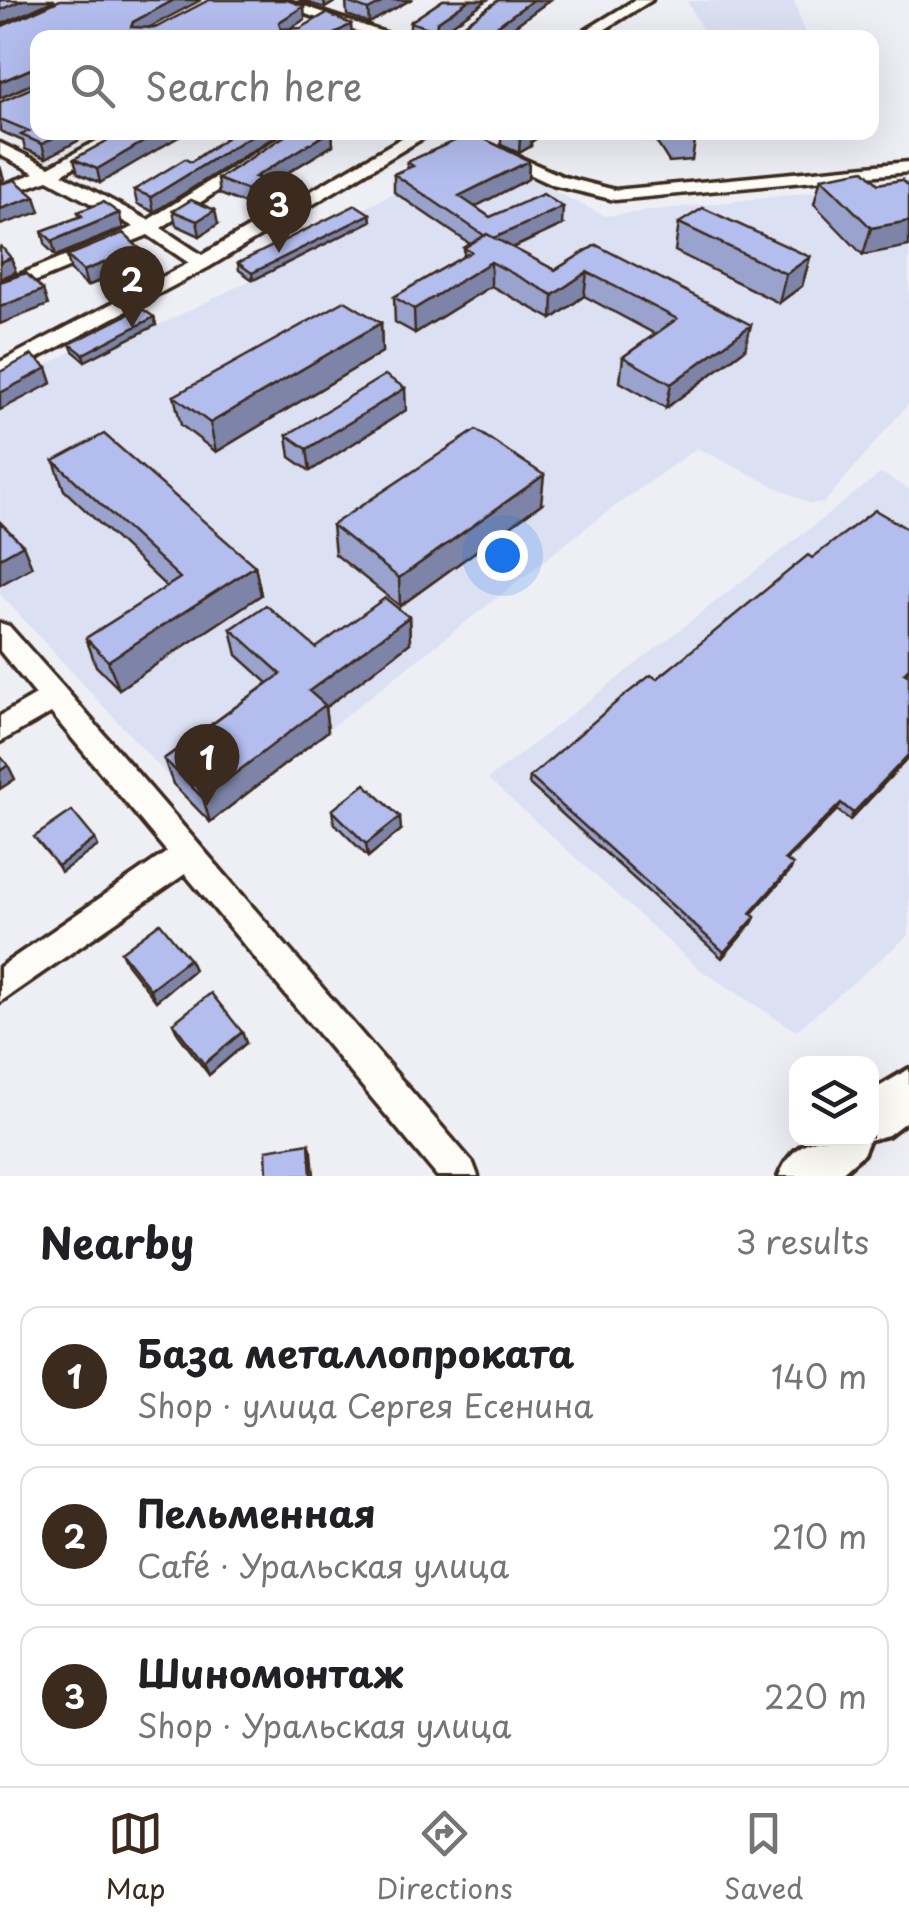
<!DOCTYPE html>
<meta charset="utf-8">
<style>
body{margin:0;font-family:"Playpen Sans",sans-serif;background:#f6f6f6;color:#202124}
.controls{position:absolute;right:30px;bottom:30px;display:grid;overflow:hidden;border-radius:20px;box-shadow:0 10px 40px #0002}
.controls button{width:90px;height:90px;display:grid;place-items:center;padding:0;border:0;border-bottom:2px solid #e0e0e0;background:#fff;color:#202124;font:50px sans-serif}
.you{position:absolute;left:502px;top:555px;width:35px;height:35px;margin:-25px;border:8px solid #fff;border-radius:50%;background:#1a73e8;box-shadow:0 0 0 15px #1a73e833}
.badge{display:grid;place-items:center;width:65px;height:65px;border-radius:50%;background:#3b2a1e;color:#fff;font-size:32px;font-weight:700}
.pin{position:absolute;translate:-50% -82px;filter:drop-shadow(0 2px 5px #0008)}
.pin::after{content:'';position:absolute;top:52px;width:35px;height:30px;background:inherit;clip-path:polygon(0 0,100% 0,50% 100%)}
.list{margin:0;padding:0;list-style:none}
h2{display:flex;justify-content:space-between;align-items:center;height:130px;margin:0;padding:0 40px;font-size:42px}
h2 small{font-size:32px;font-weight:400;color:#757577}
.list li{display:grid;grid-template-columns:65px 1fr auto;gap:30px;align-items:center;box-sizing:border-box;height:140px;margin:0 20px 20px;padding:0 20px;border:2px solid #e0e0e0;border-radius:20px}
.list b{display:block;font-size:38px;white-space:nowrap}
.list p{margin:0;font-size:32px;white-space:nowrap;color:#757577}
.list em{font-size:32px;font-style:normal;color:#757577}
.icon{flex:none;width:55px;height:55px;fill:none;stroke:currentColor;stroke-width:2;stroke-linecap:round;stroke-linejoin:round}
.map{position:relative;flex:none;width:909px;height:1176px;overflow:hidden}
.search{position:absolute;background:#fff;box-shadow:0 10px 40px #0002;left:30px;right:30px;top:30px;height:110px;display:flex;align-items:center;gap:25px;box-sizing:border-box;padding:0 35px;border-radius:20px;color:#757577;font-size:38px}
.sheet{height:610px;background:#fff}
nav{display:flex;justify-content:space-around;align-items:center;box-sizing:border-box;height:140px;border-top:2px solid #e0e0e0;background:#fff;font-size:28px;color:#757577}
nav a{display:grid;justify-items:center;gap:5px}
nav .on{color:#3b2a1e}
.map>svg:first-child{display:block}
.built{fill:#dce0f3}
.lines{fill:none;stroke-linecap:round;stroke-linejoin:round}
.minor-casing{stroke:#3b2a1e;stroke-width:7}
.major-casing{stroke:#3b2a1e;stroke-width:8}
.minor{fill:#fdfcf7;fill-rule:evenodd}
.major{fill:#fdfcf7;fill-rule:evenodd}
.wall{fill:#9aa3cd;stroke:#3b2a1e;stroke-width:2.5}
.shaded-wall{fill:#7d84a7;stroke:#3b2a1e;stroke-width:2.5}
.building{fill:#b3bdee;stroke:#3b2a1e;stroke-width:2.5}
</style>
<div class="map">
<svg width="909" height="1176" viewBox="0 0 909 1176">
<rect width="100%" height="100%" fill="#eeeff5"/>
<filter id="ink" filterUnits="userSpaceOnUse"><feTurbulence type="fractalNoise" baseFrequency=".01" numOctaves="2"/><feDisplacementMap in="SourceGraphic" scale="20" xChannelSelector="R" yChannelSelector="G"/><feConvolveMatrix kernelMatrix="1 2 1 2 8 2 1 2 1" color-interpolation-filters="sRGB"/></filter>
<g filter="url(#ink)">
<path class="built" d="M794,0L805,34L797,37L705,35L687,1Z
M472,151L605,216L909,181V403L824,503H808L697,448L596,520L210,822L0,594V410L37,370L73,351L86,361L369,222L356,213Z
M881,473L909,489V935L796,1031L699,969L488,779Z"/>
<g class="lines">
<defs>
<path id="minor" d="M264,0H286L401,38H377Z
M635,0H652L591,38H573Z
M113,132H134L62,174L148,220L288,132H308L161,228L202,255L412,132H433L209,267L0,378V362L189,263L148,235L0,296V283L134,227L48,180L0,197V186L35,173L0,155V143L49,167Z
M439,132H462L564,177L615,190L909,162V172L615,200L552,185Z
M0,623L9,626L65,689L473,1163L478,1176H437L185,874L0,1002V967L167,852L51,713L0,742V716L36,695L0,651Z"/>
<path id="major" d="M909,1069V1119L888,1135L869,1140L863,1154L838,1176H779C798,1130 829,1138 872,1138V1091Z"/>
</defs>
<use href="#minor" class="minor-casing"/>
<use href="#major" class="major-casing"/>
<use href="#minor" class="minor"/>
<use href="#major" class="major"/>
</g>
<path class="wall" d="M299,0H338L325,8Z
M349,0H410L369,23L347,15L346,2Z
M443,0H487L447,28H459L499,0H550L498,38H418L410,35V22Z
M305,19L290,28L352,37L38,38L94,132L46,158L25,149L23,141L0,131V102L36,86V82L0,98V27L148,28Z
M123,132L100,183L78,173L74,159Z
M235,132H282L154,212L137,204L134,190L191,162Z
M291,132H332L333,145L264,187V194L248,205L220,194L218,179Z
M501,132H546L531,142V146L519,153L501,145Z
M650,132H694L696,135L692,160L669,162Z
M529,161L528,179L475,207L490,217L562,225L513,248L555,270L596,245L745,349L666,408L620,382L623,357L655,334L584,296L552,319L491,286L415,333L395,322L394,297L464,256V248L470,244L394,192V174L407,168V162Z
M821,178L878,184L902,180L863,255L814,204Z
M173,211L218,224L200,236L176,225Z
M78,212L119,213L123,228L56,256L46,246L42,231L79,217Z
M370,214L371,221L253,280L239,270L238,263Z
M679,223L810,257L802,286L779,303L675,251Z
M140,249L144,263L87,286L71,271L67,256Z
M154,317L156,325L85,361L73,351L70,344Z
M381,323L382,352L216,452L181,425L174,396Z
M406,410L310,471L290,457L287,435Z
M54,461L255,566L261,595L119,689L96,666L86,638L167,587L64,490Z
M541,504L400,606L335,554L332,525Z
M909,530V672L906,674L909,757L850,820L837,810L787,860L790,871L751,914L755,917L752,923L722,958L529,784L530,777L812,558Z
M409,617L410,643L325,708L328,731L210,822L173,784L164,759L268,683L237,655L231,629L316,648Z
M332,810L401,830L368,857L334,823Z
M121,952L189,959L194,970L156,1001L127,964Z
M173,1023L242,1032L246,1043L209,1075L178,1034Z"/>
<path class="shaded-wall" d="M23,0H55L0,25V10Z
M174,0H201L135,35L131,27L133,22Z
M324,0H338L325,8Z
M387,0H410L369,23L368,10Z
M469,0H487L442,32L436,30L437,22Z
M533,0H550L498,38H480Z
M304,6L305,19L280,35L279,22Z
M351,24L352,37L351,38H327Z
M33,68L36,82L0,98V82Z
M64,132H94L46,158L42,144Z
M160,132H187L100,183L97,169Z
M257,132H282L154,212L151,197Z
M329,132H332L333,145L264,187V194L248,205L246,190L255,177Z
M528,132H546L531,142V146L519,153L520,139Z
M529,161L528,179L459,215V196Z
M0,166L4,179L0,182Z
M35,197L40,212L0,225V209Z
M563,207L562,225L490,258L491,239Z
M215,210L218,224L200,236L197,221Z
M119,213L123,228L56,256L52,241Z
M370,214L371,221L253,280L252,273Z
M909,221V246L863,255L871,228Z
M140,249L144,263L87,286L83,271Z
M810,257L802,286L779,303L786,274Z
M11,258L16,272L0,279V262Z
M491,262V286L415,333L414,309Z
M587,272L584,296L552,319L553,295Z
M43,290L48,305L0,324V307Z
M154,317L156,325L85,361L83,354Z
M381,323L382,352L216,452L210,423Z
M751,325L745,349L666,408L671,384Z
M47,368L52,383L0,410V393Z
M405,388L406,410L310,471L307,449Z
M544,475L541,504L400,606L399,578Z
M23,545L32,567L0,585V558Z
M255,566L261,595L119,689L108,661Z
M409,617L410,643L325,708L328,731L210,822L203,798L309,691Z
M909,754V757L850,820L853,813Z
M8,765L15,779L0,789V771Z
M841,803L837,810L782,865L785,859Z
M400,817L401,830L368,857L366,844Z
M95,839L98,846L61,872L58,866Z
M793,865L790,871L747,919L750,913Z
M755,917L752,923L722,958L724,952Z
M189,959L194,970L156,1001L150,989Z
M242,1032L246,1043L209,1075L204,1064Z
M309,1143L312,1152L314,1176H311Z"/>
<path class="building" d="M0,0H23L0,10Z
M60,0H174L133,22L131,27L155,28L209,0H287L304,6L279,22L281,29L301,28L327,13L351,24L327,38H38V71L33,68L0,82V27Z
M349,0H387L368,10L346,2Z
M443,0H469L437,22L436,27L459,28L499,0H533L480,38H460L410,22Z
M38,75V132H64L42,144L21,135L29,131L0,119V102L36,86Z
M123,132H160L97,169L74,159Z
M235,132H257L151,197L134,190L185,159L191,162Z
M291,132H329L255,177L262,179L246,190L218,179Z
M504,132H531L520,139Z
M670,132H694L696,135L673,137Z
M472,133L529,161L459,196L490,217L543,194L563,207L494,238L487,234L485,236L394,174L413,166L407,162Z
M864,170L878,184L902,180L909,186V221L871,228L821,178Z
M15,180L35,197L0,209V184Z
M191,200L215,210L197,221L173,211Z
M103,202L119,213L52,241L42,231L82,216L78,212Z
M356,205L370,214L252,273L238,263Z
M703,208L810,257L786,274L679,223Z
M123,233L140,249L83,271L67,256Z
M487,234L555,270L596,245L751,325L671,384L623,357L677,319L587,272L553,295L491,262L414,309L394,297L471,252L464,248Z
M1,246L11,258L0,262V247Z
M26,273L43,290L0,307V282Z
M345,301L381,323L210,423L174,396Z
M141,308L154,317L83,354L70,344Z
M32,355L47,368L0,393V372Z
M385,375L405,388L307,449L287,435Z
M476,430L544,475L399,578L332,525Z
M104,434L255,566L108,661L86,638L180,578L54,461Z
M875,510L909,530V668L904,673L909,676V754L853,813L841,803L785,859L793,865L750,913L755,917L724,952L530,777L620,699L651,675L657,679L808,555L812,558Z
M0,522L23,545L0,558Z
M385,598L409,617L309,691L325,705L203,798L164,759L281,674L231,629L266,605L316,648Z
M0,756L8,765L0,771Z
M365,784L400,817L366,844L332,810Z
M72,811L95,839L58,866L34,837Z
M160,923L189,959L150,989L121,952Z
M211,993L242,1032L204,1064L173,1023Z
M309,1143L311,1176H267L266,1150Z"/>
</g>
</svg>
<div class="controls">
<button><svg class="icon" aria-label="layers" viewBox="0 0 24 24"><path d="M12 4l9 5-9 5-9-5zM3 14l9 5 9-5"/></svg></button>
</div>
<div class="you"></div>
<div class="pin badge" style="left:207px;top:806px">1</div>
<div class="pin badge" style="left:132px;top:328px">2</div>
<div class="pin badge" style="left:279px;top:253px">3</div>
<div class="search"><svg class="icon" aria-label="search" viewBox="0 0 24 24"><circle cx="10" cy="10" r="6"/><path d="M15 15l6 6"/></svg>Search here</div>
</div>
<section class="sheet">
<h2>Nearby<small>3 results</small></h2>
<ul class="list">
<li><span class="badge">1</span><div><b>База металлопроката</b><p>Shop · улица Сергея Есенина</p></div><em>140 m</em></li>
<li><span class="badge">2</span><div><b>Пельменная</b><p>Café · Уральская улица</p></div><em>210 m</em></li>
<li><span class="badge">3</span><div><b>Шиномонтаж</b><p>Shop · Уральская улица</p></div><em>220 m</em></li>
</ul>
</section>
<nav>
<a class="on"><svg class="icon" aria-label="map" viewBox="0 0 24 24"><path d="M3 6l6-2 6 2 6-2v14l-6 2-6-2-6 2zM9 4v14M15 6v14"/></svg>Map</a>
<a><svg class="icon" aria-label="directions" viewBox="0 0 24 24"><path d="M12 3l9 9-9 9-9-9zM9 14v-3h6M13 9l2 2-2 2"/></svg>Directions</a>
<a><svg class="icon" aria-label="saved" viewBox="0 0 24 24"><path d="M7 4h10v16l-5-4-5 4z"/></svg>Saved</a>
</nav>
